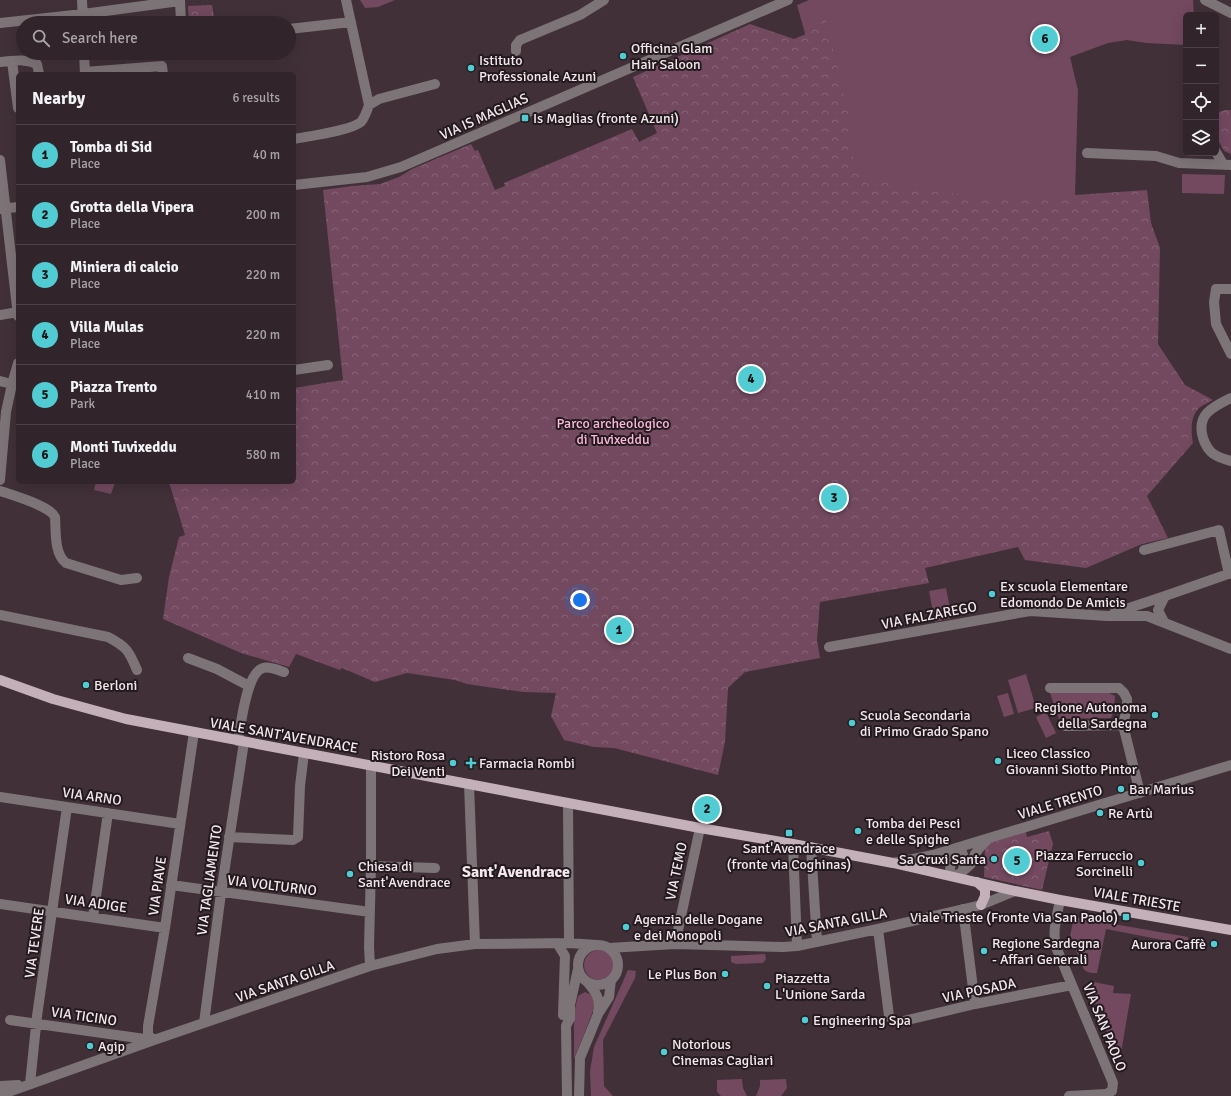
<!DOCTYPE html>
<meta charset="utf-8">
<style>
body{margin:0;font-family:Signika,sans-serif;background:#3d3036;color:#f1f3f6}
.controls{position:absolute;right:12px;top:12px;display:grid;overflow:hidden;border-radius:6px;box-shadow:0 4px 16px #0002}
.controls button{width:36px;height:36px;display:grid;place-items:center;padding:0;border:0;border-bottom:1px solid #4c4147;background:#31242a;color:#f1f3f6;font:20px sans-serif}
.you{position:absolute;left:580px;top:600px;width:14px;height:14px;margin:-10px;border:3px solid #fff;border-radius:50%;background:#1a73e8;box-shadow:0 0 0 6px #1a73e833}
.badge{display:grid;place-items:center;width:26px;height:26px;border-radius:50%;background:#51ccd3;color:#111;font-size:13px;font-weight:700}
.pin{position:absolute;translate:-50% -50%;border:2px solid #fff;box-shadow:0 1px 4px #0006}
.list{margin:0;padding:0;list-style:none}
h2{display:flex;justify-content:space-between;align-items:center;height:52px;margin:0;padding:0 16px;font-size:17px}
h2 small{font-size:13px;font-weight:400;color:#a8a4a8}
.list li{display:grid;grid-template-columns:26px 1fr auto;gap:12px;align-items:center;box-sizing:border-box;height:60px;padding:0 16px;border-top:1px solid #4c4147}
.list b{display:block;font-size:15px;white-space:nowrap}
.list p{margin:0;font-size:13px;white-space:nowrap;color:#a8a4a8}
.list em{font-size:13px;font-style:normal;color:#a8a4a8}
.icon{flex:none;width:22px;height:22px;fill:none;stroke:currentColor;stroke-width:2;stroke-linecap:round;stroke-linejoin:round}
.map{position:relative;flex:none;width:1231px;height:1096px;overflow:hidden}
.search{position:absolute;background:#31242a;box-shadow:0 4px 16px #0002;left:16px;top:16px;width:280px;height:44px;display:flex;align-items:center;gap:10px;box-sizing:border-box;padding:0 14px;border-radius:22px;color:#a8a4a8;font-size:15px}
.panel{position:absolute;background:#31242a;box-shadow:0 4px 16px #0002;left:16px;top:72px;width:280px;height:412px;border-radius:6px}
.map>svg:first-child{display:block}
.green{fill:#72495f}
.forest{fill:url(#forest-crowns)}
.lines{fill:none;stroke-linecap:round;stroke-linejoin:round}
.minor{stroke:#7d7478;stroke-width:10}
.major{stroke:#c3b0b9;stroke-width:10}
.poi-dot{fill:#51ccd3;stroke:#231a1e;stroke-width:1.5}
.labels{text-anchor:middle;stroke-width:4;stroke-linejoin:round;paint-order:stroke}
.poi-label{font-size:14px;fill:#f4e8ee;stroke:#231a1e;text-anchor:start}
.street-label{font-size:14px;fill:#f4e8ee;stroke:#231a1e}
.park-label{font-size:14px;fill:#fcb8da;stroke:#231a1e}
.quarter-label{font-size:16px;font-weight:bold;fill:#f4e8ee;stroke:#231a1e}
</style>
<div class="map">
<svg width="1231" height="1096" viewBox="0 0 1231 1096">
<defs>
<pattern id="forest-crowns" width="20" height="18" patternUnits="userSpaceOnUse"><rect width="20" height="18" fill="#72495f"/><path d="M2 6a3 3 0 1 1 6 0M12 15a3 3 0 1 1 6 0" fill="none" stroke="#876376"/></pattern>
</defs>
<rect width="100%" height="100%" fill="#413038"/>
<path class="green" d="M360,0H395L378,7L365,8Z
M809,0H1193L1194,15H1186V45L1146,43L1127,40L1108,43L1070,57L1078,90L1075,195H1035L981,199L871,188L841,161L797,5Z
M1182,174L1225,175L1224,194L1182,193Z
M96,482H115L111,494L94,490Z
M946,588L952,618L935,622L929,591Z
M1026,674L1036,708L1018,713L1008,680Z
M1107,692L1115,696L1114,709L1111,718L1059,719L1050,693Z
M1008,693L1014,714L1004,717L997,696Z
M1046,712L1056,733L1046,738L1036,717Z
M1074,917L1188,937V945L1106,929L1097,973C1092,973 1086,973 1083,968L1070,936Z
M584 965a15 15 0 1 1 30 0a15 15 0 1 1-30 0Z
M765,954L766,959L763,963L736,964L731,962V956Z
M628,970L636,971L635,978L603,1040L604,1086L613,1096H591L590,1071L594,1047Z
M1094,982L1114,986L1113,993L1131,994L1121,1053H1118L1109,1037L1088,985Z
M585,992L592,995L595,1002L592,1014L574,1059V1019L573,1017L578,996Z
M742,1079L743,1088L747,1096H721L717,1092V1080Z
M786,1079L787,1088L781,1096H756L760,1086V1080Z"/>
<path class="forest" d="M212,5L215,23H189L188,6Z
M825,15L851,125L854,167L863,176L880,182L925,190L965,195H1075L1147,190L1151,223L1160,248L1158,344L1185,385L1213,400C1209,402 1203,405 1199,408C1190,417 1191,432 1193,443L1147,496L1168,538L1142,544L1086,568L1025,560L1018,547L925,568L929,583L820,602L817,640L820,658L745,672L728,688L725,742L718,775L614,748L594,747L564,740L551,716L556,693L523,692L467,684L455,680L407,673L375,682L342,668L340,670L296,654L289,667L241,653L163,619L169,577L179,537L185,535L169,482H294V388L343,380L323,190L352,186L380,184L399,177L412,169L471,144L475,151L478,150L495,190L505,186L504,183L632,129L639,142L657,133L633,77L750,24L794,39L806,34L808,28Z
M1225,110H1231V154L1224,151L1216,136V113Z
M1049,831L1053,844L1042,890L984,877L985,844L1026,832L1027,837Z"/>
<g class="lines">
<path class="minor" d="M82,0L83,23
M180,0L181,23
M346,0L369,105
M1205,0L1231,13
M0,23L83,14L180,1
M289,29L351,22
M516,51V45L520,40L580,15L604,0
M84,53L85,74
M12,61L18,108
M0,62C13,61 25,58 37,64L39,74
M85,72L162,66L163,74
M294,139C309,136 350,131 361,122C365,117 367,111 369,105L379,99L435,84
M1216,152L1223,164
M1087,153L1156,156L1179,163L1231,165
M0,160L18,316
M294,185L367,177L401,167L788,0
M0,209L18,207
M1231,289H1216L1214,302L1216,324L1231,354
M0,315L18,312
M294,370L328,365
M0,381L12,384
M1231,398C1223,402 1214,406 1207,413C1197,424 1202,442 1211,452C1216,457 1224,459 1231,461
M0,480L6,412L12,384L18,363
M0,491C12,495 50,506 55,517C56,531 54,554 66,563L121,580L137,578
M1144,550L1219,530L1229,574
M1114,613L1165,596
M0,615L108,637C127,647 129,651 137,670
M1164,622L1158,610L1165,596L1231,573
M829,647L1030,611L1107,616H1147L1231,649
M188,658L217,669L249,686
M1050,688H1119L1124,693L1127,699V707L1123,725L1140,793
M1065,726L1123,725
M238,741C241,725 246,673 263,668C269,666 278,670 284,672
M469,784L475,944
M0,797L180,824
M568,803L569,943
M229,837L293,840L298,837L300,786L304,753
M793,844L797,946
M811,847L817,942
M960,847C964,856 966,863 962,872
M893,863L933,855L1231,765
M371,866L435,868
M950,875C949,864 953,855 960,847
M955,876L962,872L971,864L975,854L981,846L989,838
M171,885L370,912
M1060,900C1057,916 1052,931 1056,947L1113,1083L1112,1091L1106,1094L1069,1096
M0,904L165,928
M963,909L975,1004
M93,917L108,813
M878,929L889,1016L893,1020L899,1022L975,1004L1072,985
M557,943L565,956L563,1015
M675,944L700,828
M578 965a20 20 0 1 1 40 0a20 20 0 1 1-40 0Z
M609,948L675,944L783,947L797,946L878,929L981,905L1015,891
M370,966L369,947L371,866V765
M588,983C596,992 601,1000 598,1012
M10,1020L152,1040
M204,1023L221,893L244,742
M154,1040L148,1035V1026L165,928L194,732
M30,1084L37,1016L67,807
M0,1086L18,1085
M0,1095L154,1040L370,966L437,949L475,944L569,943L596,945
M567,1096L566,1026L570,1018V1005L578,969
M579,1096L580,1058L598,1014L609,997L611,980"/>
<path class="major" d="M0,680L53,699L126,719L700,828L793,844L893,863L1015,891L1060,900L1231,930
M977,882L985,889V896L981,905"/>
</g>
<g class="poi-dot">
<circle cx="623" cy="56" r="4"/>
<circle cx="471" cy="68" r="4"/>
<rect x="521" y="114" width="8" height="8" rx="2"/>
<circle cx="992" cy="594" r="4"/>
<circle cx="86" cy="685" r="4"/>
<circle cx="1155" cy="715" r="4"/>
<circle cx="852" cy="723" r="4"/>
<circle cx="998" cy="761" r="4"/>
<circle cx="453" cy="763" r="4"/>
<path d="M469 757h4v4h4v4h-4v4h-4v-4h-4v-4h4z"/>
<circle cx="1121" cy="789" r="4"/>
<circle cx="1100" cy="813" r="4"/>
<circle cx="858" cy="831" r="4"/>
<rect x="785" y="829" width="8" height="8" rx="2"/>
<circle cx="994" cy="859" r="4"/>
<circle cx="1141" cy="863" r="4"/>
<circle cx="350" cy="874" r="4"/>
<rect x="1122" y="913" width="8" height="8" rx="2"/>
<circle cx="626" cy="927" r="4"/>
<circle cx="1214" cy="944" r="4"/>
<circle cx="984" cy="951" r="4"/>
<circle cx="725" cy="974" r="4"/>
<circle cx="767" cy="986" r="4"/>
<circle cx="805" cy="1020" r="4"/>
<circle cx="90" cy="1046" r="4"/>
<circle cx="664" cy="1052" r="4"/>
</g>
<g class="labels">
<g class="poi-label">
<text x="631" y="53">Officina Glam<tspan x="631" dy="16">Hair Saloon</tspan></text>
<text x="479" y="65">Istituto<tspan x="479" dy="16">Professionale Azuni</tspan></text>
<text x="533" y="123">Is Maglias (fronte Azuni)</text>
<text x="1000" y="591">Ex scuola Elementare<tspan x="1000" dy="16">Edomondo De Amicis</tspan></text>
<text x="94" y="690">Berloni</text>
<text x="1147" y="712" text-anchor="end">Regione Autonoma<tspan x="1147" dy="16">della Sardegna</tspan></text>
<text x="860" y="720">Scuola Secondaria<tspan x="860" dy="16">di Primo Grado Spano</tspan></text>
<text x="1006" y="758">Liceo Classico<tspan x="1006" dy="16">Giovanni Siotto Pintor</tspan></text>
<text x="445" y="760" text-anchor="end">Ristoro Rosa<tspan x="445" dy="16">Dei Venti</tspan></text>
<text x="479" y="768">Farmacia Rombi</text>
<text x="1129" y="794">Bar Marius</text>
<text x="1108" y="818">Re Artù</text>
<text x="866" y="828">Tomba dei Pesci<tspan x="866" dy="16">e delle Spighe</tspan></text>
<text x="789" y="853" text-anchor="middle">Sant'Avendrace<tspan x="789" dy="16">(fronte via Coghinas)</tspan></text>
<text x="1133" y="860" text-anchor="end">Piazza Ferruccio<tspan x="1133" dy="16">Sorcinelli</tspan></text>
<text x="986" y="864" text-anchor="end">Sa Cruxi Santa</text>
<text x="358" y="871">Chiesa di<tspan x="358" dy="16">Sant'Avendrace</tspan></text>
<text x="1118" y="922" text-anchor="end">Viale Trieste (Fronte Via San Paolo)</text>
<text x="634" y="924">Agenzia delle Dogane<tspan x="634" dy="16">e dei Monopoli</tspan></text>
<text x="992" y="948">Regione Sardegna<tspan x="992" dy="16">- Affari Generali</tspan></text>
<text x="1206" y="949" text-anchor="end">Aurora Caffè</text>
<text x="717" y="979" text-anchor="end">Le Plus Bon</text>
<text x="775" y="983">Piazzetta<tspan x="775" dy="16">L'Unione Sarda</tspan></text>
<text x="813" y="1025">Engineering Spa</text>
<text x="672" y="1049">Notorious<tspan x="672" dy="16">Cinemas Cagliari</tspan></text>
<text x="98" y="1051">Agip</text>
</g>
<g class="street-label">
<text transform="translate(484 116) rotate(-24)" y="5">VIA IS MAGLIAS</text>
<text transform="translate(929 615) rotate(-11)" y="5">VIA FALZAREGO</text>
<text transform="translate(284 735) rotate(10)" y="5">VIALE SANT'AVENDRACE</text>
<text transform="translate(92 796) rotate(8)" y="5">VIA ARNO</text>
<text transform="translate(1060 802) rotate(-17)" y="5">VIALE TRENTO</text>
<text transform="translate(676 871) rotate(-78)" y="5">VIA TEMO</text>
<text transform="translate(209 880) rotate(-82)" y="5">VIA TAGLIAMENTO</text>
<text transform="translate(272 885) rotate(7)" y="5">VIA VOLTURNO</text>
<text transform="translate(157 886) rotate(-82)" y="5">VIA PIAVE</text>
<text transform="translate(1137 899) rotate(10)" y="5">VIALE TRIESTE</text>
<text transform="translate(96 903) rotate(8)" y="5">VIA ADIGE</text>
<text transform="translate(836 922) rotate(-11)" y="5">VIA SANTA GILLA</text>
<text transform="translate(34 943) rotate(-82)" y="5">VIA TEVERE</text>
<text transform="translate(285 981) rotate(-19)" y="5">VIA SANTA GILLA</text>
<text transform="translate(979 990) rotate(-12)" y="5">VIA POSADA</text>
<text transform="translate(84 1016) rotate(8)" y="5">VIA TICINO</text>
<text transform="translate(1105 1027) rotate(68)" y="5">VIA SAN PAOLO</text>
</g>
<g class="park-label">
<text x="613" y="428">Parco archeologico<tspan x="613" dy="16">di Tuvixeddu</tspan></text>
</g>
<g class="quarter-label">
<text x="516" y="877">Sant'Avendrace</text>
</g>
</g>
</svg>
<div class="controls">
<button>+</button>
<button>−</button>
<button><svg class="icon" aria-label="locate" viewBox="0 0 24 24"><circle cx="12" cy="12" r="6"/><path d="M12 2v4M12 18v4M2 12h4M18 12h4"/></svg></button>
<button><svg class="icon" aria-label="layers" viewBox="0 0 24 24"><path d="M12 4l9 5-9 5-9-5zM3 14l9 5 9-5"/></svg></button>
</div>
<div class="you"></div>
<div class="pin badge" style="left:619px;top:630px">1</div>
<div class="pin badge" style="left:707px;top:809px">2</div>
<div class="pin badge" style="left:834px;top:498px">3</div>
<div class="pin badge" style="left:751px;top:379px">4</div>
<div class="pin badge" style="left:1017px;top:861px">5</div>
<div class="pin badge" style="left:1045px;top:39px">6</div>
<div class="search"><svg class="icon" aria-label="search" viewBox="0 0 24 24"><circle cx="10" cy="10" r="6"/><path d="M15 15l6 6"/></svg>Search here</div>
<section class="panel">
<h2>Nearby<small>6 results</small></h2>
<ul class="list">
<li><span class="badge">1</span><div><b>Tomba di Sid</b><p>Place</p></div><em>40 m</em></li>
<li><span class="badge">2</span><div><b>Grotta della Vipera</b><p>Place</p></div><em>200 m</em></li>
<li><span class="badge">3</span><div><b>Miniera di calcio</b><p>Place</p></div><em>220 m</em></li>
<li><span class="badge">4</span><div><b>Villa Mulas</b><p>Place</p></div><em>220 m</em></li>
<li><span class="badge">5</span><div><b>Piazza Trento</b><p>Park</p></div><em>410 m</em></li>
<li><span class="badge">6</span><div><b>Monti Tuvixeddu</b><p>Place</p></div><em>580 m</em></li>
</ul>
</section>
</div>
